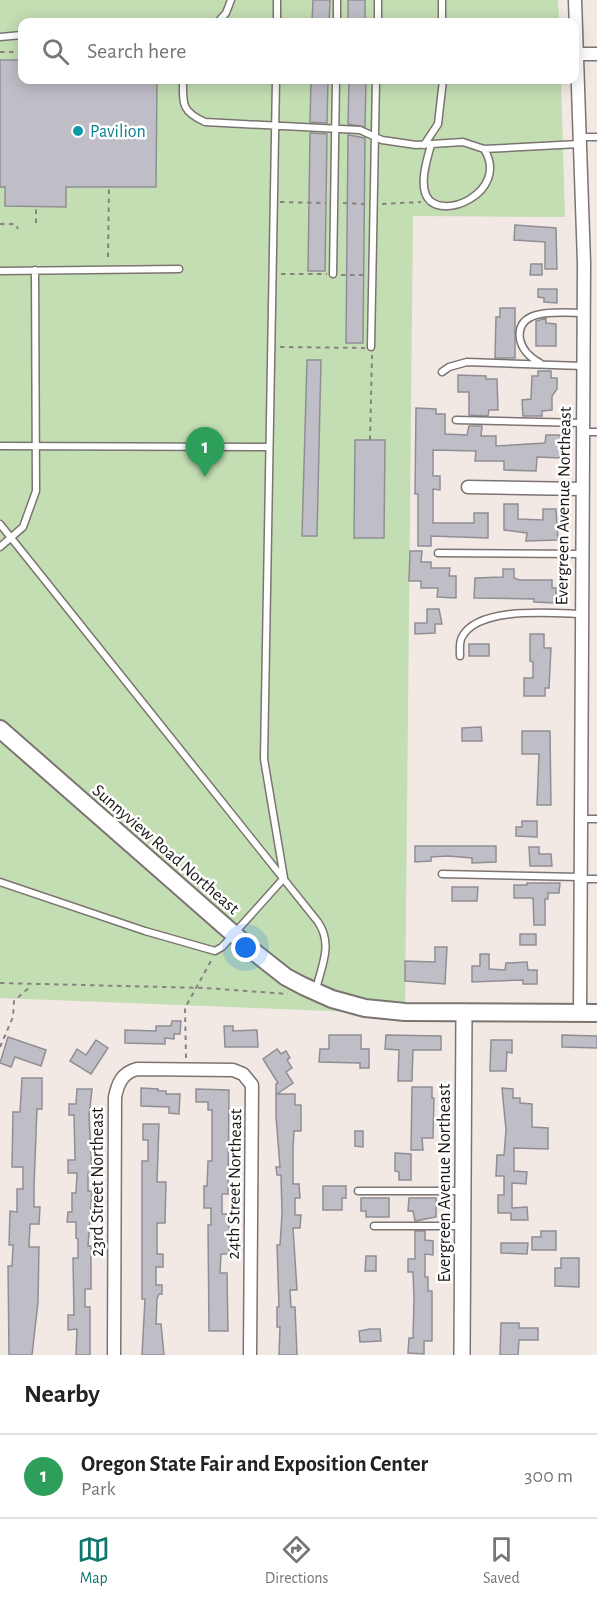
<!DOCTYPE html>
<style>
body{margin:0;font-family:"Alegreya Sans",sans-serif;background:#f2f2f2;color:#222}
.you{position:absolute;left:246px;top:948px;width:21px;height:21px;margin:-15px;border:4px solid #fff;border-radius:50%;background:#1a73e8;box-shadow:0 0 0 9px #1a73e833}
.badge{display:grid;place-items:center;width:39px;height:39px;border-radius:50%;background:#0f766e;color:#fff;font-size:20px;font-weight:700}
.pin{position:absolute;translate:-50% -50px;filter:drop-shadow(0 2px 3px #0008)}
.pin::after{content:'';position:absolute;top:32px;width:21px;height:18px;background:inherit;clip-path:polygon(0 0,100% 0,50% 100%)}
.list{margin:0;padding:0;list-style:none}
h2{display:flex;justify-content:space-between;align-items:center;height:78px;margin:0;padding:0 24px;font-size:26px}
h2 small{font-size:20px;font-weight:400;color:#767676}
.list li{display:grid;grid-template-columns:39px 1fr auto;gap:18px;align-items:center;box-sizing:border-box;height:84px;padding:0 24px;border-top:2px solid #e0e0e0}
.list b{display:block;font-size:22px;white-space:nowrap}
.list p{margin:0;font-size:20px;white-space:nowrap;color:#767676}
.list em{font-size:20px;font-style:normal;color:#767676}
.icon{flex:none;width:33px;height:33px;fill:none;stroke:currentColor;stroke-width:2;stroke-linecap:round;stroke-linejoin:round}
.map{position:relative;flex:none;width:597px;height:1355px;overflow:hidden}
.search{position:absolute;background:#fff;box-shadow:0 3px 15px #0003;left:18px;right:18px;top:18px;height:66px;display:flex;align-items:center;gap:15px;box-sizing:border-box;padding:0 21px;border-radius:12px;color:#767676;font-size:22px}
.sheet{height:162px;background:#fff}
nav{display:flex;justify-content:space-around;align-items:center;box-sizing:border-box;height:84px;border-top:2px solid #e0e0e0;background:#fff;font-size:16px;color:#767676}
nav a{display:grid;justify-items:center;gap:3px}
nav .on{color:#0f766e}
.map>svg:first-child{display:block}
.green{fill:#c4deb3}
.building{fill:#bfbdc5;stroke:#908e95;stroke-width:1.5}
.lines{fill:none;stroke-linecap:round;stroke-linejoin:round}
.service-casing{stroke:#7c7471;stroke-width:9}
.minor-casing{stroke:#7c7471;stroke-width:15}
.tertiary-casing{stroke:#7c7471;stroke-width:18}
.secondary-casing{stroke:#7c7471;stroke-width:20}
.path{stroke:#88827f;stroke-width:2;stroke-dasharray:4.5 4.5;stroke-linecap:butt}
.service{stroke:#fff;stroke-width:6}
.minor{stroke:#fff;stroke-width:12}
.tertiary{stroke:#fff;stroke-width:15}
.secondary{stroke:#fff;stroke-width:16}
.culture-dot{fill:#0f9aa8;stroke:#fff;stroke-width:2}
.labels{text-anchor:middle;stroke-width:5;stroke-linejoin:round;paint-order:stroke}
.culture-label{font-size:18px;fill:#0d838f;stroke:#fff;text-anchor:start}
.street-label{font-size:18px;fill:#1b1817;stroke:#fff}
</style>
<div class="map">
<svg width="597" height="1355" viewBox="0 0 597 1355">
<rect width="100%" height="100%" fill="#f2e9e5"/>
<path class="green" d="M0,0H558L559,22H22V80H561L565,217L413,216L405,1014L0,998Z"/>
<path class="building" d="M313,0H330L329,22H312Z
M348,0H365V22H348Z
M0,60H22V80H157L156,187H66V207L5,206V187H0Z
M311,80H328L327,123L310,122Z
M349,80H366L365,127L348,124Z
M310,133L327,134L325,271H308Z
M348,135L365,138L363,343H346Z
M515,225L556,228L557,269H545V242L514,240Z
M531,264H542V275H530Z
M538,289H557V303L544,302V298L538,297Z
M500,308H515V358H495L496,317H500Z
M546,318V323L556,324V346H536V321Z
M307,360H321L317,536H302Z
M538,371H551V378H557V389L552,396V410L542,411V416H523L522,400L531,399L532,376H538Z
M458,375L486,376V379H497L498,410H489L488,416L469,415V392H458Z
M416,408L436,409V414H445V434L467,435L469,426H482L481,436H496V446L545,443L546,435H560V458L537,457L536,471L504,470V461H475L476,451L433,450V476H440V490L433,489V523H474V513H488V538L431,536V546H418V494H415Z
M355,440H385L384,538H354Z
M504,504H518V519L543,520V509H556L558,540L526,541L527,533L504,530Z
M410,551H422L421,562H431V568H450L449,576H456V598L437,597L438,588H421V581H409Z
M503,569H514V578L519,580H552V588H556V603L534,602V599L474,598L475,578L503,577Z
M427,609H439L442,624H435V633L415,634V623H427Z
M530,634H544V648H551L549,688H545V696H524V678H533V662L530,661Z
M469,644H489V656H469Z
M481,727L482,741H462V728Z
M522,731H550L551,805H537L539,754H522Z
M522,821H537V837L516,836V827H522Z
M415,846H496V862L472,863V858L448,856L431,857V861L415,862Z
M529,847H539V854H551L552,866H530Z
M527,883H560L559,893H548V899H545V925H534L533,898H514V885H527Z
M452,887H478L477,901H452Z
M520,934H536V945H520Z
M435,947H447L445,984L405,981V961L435,962Z
M480,954H489V969L505,970L506,963L527,962L528,970H537V984H523V980L472,982V966H480Z
M172,1021H181L180,1034H174V1039L165,1038V1044L125,1043V1030L156,1031V1026H171Z
M224,1026H233V1031L257,1030L258,1047H225Z
M329,1035H361V1049H369V1068H360V1063L319,1062L320,1049H329Z
M386,1035L441,1036V1050H413L412,1081H398L399,1050L385,1049Z
M562,1035L597,1036V1048L562,1047Z
M8,1037L46,1050L41,1066L15,1057L11,1067L0,1063Z
M96,1040L108,1048L91,1074L70,1061L77,1049L86,1055Z
M491,1040H512V1053L507,1052L506,1071H490Z
M277,1049L281,1054L286,1051L290,1058L287,1060L292,1068L286,1072L293,1083L277,1094H295V1105H301V1131H294L293,1149V1184H299L300,1198H295V1215H301L300,1228H293L297,1290H290L291,1307H295L297,1355H279L280,1327H277V1307H279L277,1245H280L282,1214L281,1175H277L276,1167H280L276,1116V1084L278,1083L263,1059Z
M22,1078H42V1109H37L34,1186V1207H40L39,1224H30L29,1247H39L38,1302L32,1355H9L8,1266H12L13,1245H9L10,1211L17,1212V1189H23V1167H12L13,1112H20Z
M412,1087H432V1098H434L433,1138H422L423,1150H411Z
M141,1088L158,1089V1091H166V1094H180L179,1114L169,1113V1107L141,1106Z
M502,1088L513,1089V1098H520V1103L532,1104V1127L548,1128V1149L514,1148V1171L527,1172L526,1184L512,1183V1208L527,1207L528,1220H511V1213H498V1195H504V1176H496L497,1155H504L506,1130Z
M77,1089H92L89,1116L92,1173H88V1191H92L88,1246H91V1289H85V1307H90V1355H76L77,1329L68,1330V1315H74L73,1258H78V1239L76,1238V1222H67L68,1212H72V1193H76L77,1173H68V1160H75L74,1115H69V1104H76Z
M196,1089L229,1090L228,1194H222V1214H229V1254H221L220,1273H227L228,1331H209L208,1225H211V1208H204V1186H207L208,1161H212V1110H208V1102H196Z
M143,1124H159L157,1182H166L165,1223H157V1254H163V1267H156V1285H162V1294H159L157,1299L156,1324H161L164,1355H142L145,1299H142V1161H148V1140H143Z
M355,1131H363V1147L355,1146Z
M395,1153L411,1154V1180H399V1172L395,1171Z
M323,1186H346V1198H342V1210H323Z
M361,1198H389V1217H366V1211H361Z
M409,1198H436V1217L415,1221L413,1211H408Z
M415,1231H425V1240L433,1241V1255L425,1254V1277H428V1291H432V1341H424V1354L408,1353L409,1338H413L414,1298L413,1272H408V1259H415Z
M541,1231H556V1250H532V1237H541Z
M501,1243H528L527,1254L501,1253Z
M366,1256H376V1271H365Z
M561,1258H579V1287L555,1286V1268H561Z
M501,1323H519V1328H538V1340H519L518,1355H500Z
M370,1329H380L381,1341L360,1342L359,1331Z"/>
<g class="lines">
<defs>
<path id="service" d="M442,0V22
M218,22L226,13L231,0
M277,22V0
M337,22V0
M378,22V0
M0,37L22,35
M183,80C183,104 181,111 205,122L360,130L382,140L416,145L463,142L484,149L579,144
M579,137H597
M424,145L438,124L443,80
M431,145C427,159 420,181 426,195C439,224 511,192 484,149
M0,271L179,269
M333,274L336,80
M371,347L376,80
M540,363C531,358 522,350 520,339C515,306 563,313 584,313
M442,372L449,367L467,362L583,366
M456,420L584,423
M584,432H597
M0,446L268,447
M0,524L318,922C333,944 322,965 316,989
M0,547L23,527L36,491L35,270
M438,553L582,554
M460,656C460,650 459,642 462,637C478,606 551,613 581,614
M580,819H597
M442,874L580,877
M580,879H597
M0,882L145,931L215,951L222,947L284,878L264,759L276,80
M358,1191H463
M374,1226H463"/>
<path id="minor" d="M575,0L584,263L580,1013
M577,54H597
M468,487L583,489
M114,1355L115,1097C118,1083 122,1073 137,1069L233,1070L243,1074L252,1085L250,1355"/>
<path id="tertiary" d="M462,1355L464,1012"/>
<path id="secondary" d="M0,729L253,951L286,977L303,986L332,999L365,1008L405,1012L597,1013"/>
</defs>
<use href="#service" class="service-casing"/>
<use href="#minor" class="minor-casing"/>
<use href="#tertiary" class="tertiary-casing"/>
<use href="#secondary" class="secondary-casing"/>
<path class="path" d="M0,52H22
M21,60L22,52
M280,202L326,203
M343,203L365,204
M382,204L421,202
M36,223V206
M0,224H15L18,229
M108,257L109,187
M281,274H327
M341,275H366
M280,347L365,348
M370,440L372,355
M0,983L205,988L288,994
M0,1047L13,1017L14,1001L31,986
M186,1058L185,1008L212,959"/>
<use href="#service" class="service"/>
<use href="#minor" class="minor"/>
<use href="#tertiary" class="tertiary"/>
<use href="#secondary" class="secondary"/>
</g>
<circle class="culture-dot" cx="78" cy="131" r="6"/>
<g class="labels">
<g class="culture-label">
<text x="90" y="137">Pavilion</text>
</g>
<g class="street-label">
<text transform="translate(563 506) rotate(-89)" y="6">Evergreen Avenue Northeast</text>
<text transform="translate(166 849) rotate(41)" y="6">Sunnyview Road Northeast</text>
<text transform="translate(97 1182) rotate(-90)" y="6">23rd Street Northeast</text>
<text transform="translate(444 1183) rotate(-90)" y="6">Evergreen Avenue Northeast</text>
<text transform="translate(234 1184) rotate(-89)" y="6">24th Street Northeast</text>
</g>
</g>
</svg>
<div class="you"></div>
<div class="pin badge" style="left:205px;top:477px;background:#2e9e5b">1</div>
<div class="search"><svg class="icon" aria-label="search" viewBox="0 0 24 24"><circle cx="10" cy="10" r="6"/><path d="M15 15l6 6"/></svg>Search here</div>
</div>
<section class="sheet">
<h2>Nearby<small></small></h2>
<ul class="list">
<li><span class="badge" style="background:#2e9e5b">1</span><div><b>Oregon State Fair and Exposition Center</b><p>Park</p></div><em>300 m</em></li>
</ul>
</section>
<nav>
<a class="on"><svg class="icon" aria-label="map" viewBox="0 0 24 24"><path d="M3 6l6-2 6 2 6-2v14l-6 2-6-2-6 2zM9 4v14M15 6v14"/></svg>Map</a>
<a><svg class="icon" aria-label="directions" viewBox="0 0 24 24"><path d="M12 3l9 9-9 9-9-9zM9 14v-3h6M13 9l2 2-2 2"/></svg>Directions</a>
<a><svg class="icon" aria-label="saved" viewBox="0 0 24 24"><path d="M7 4h10v16l-5-4-5 4z"/></svg>Saved</a>
</nav>
